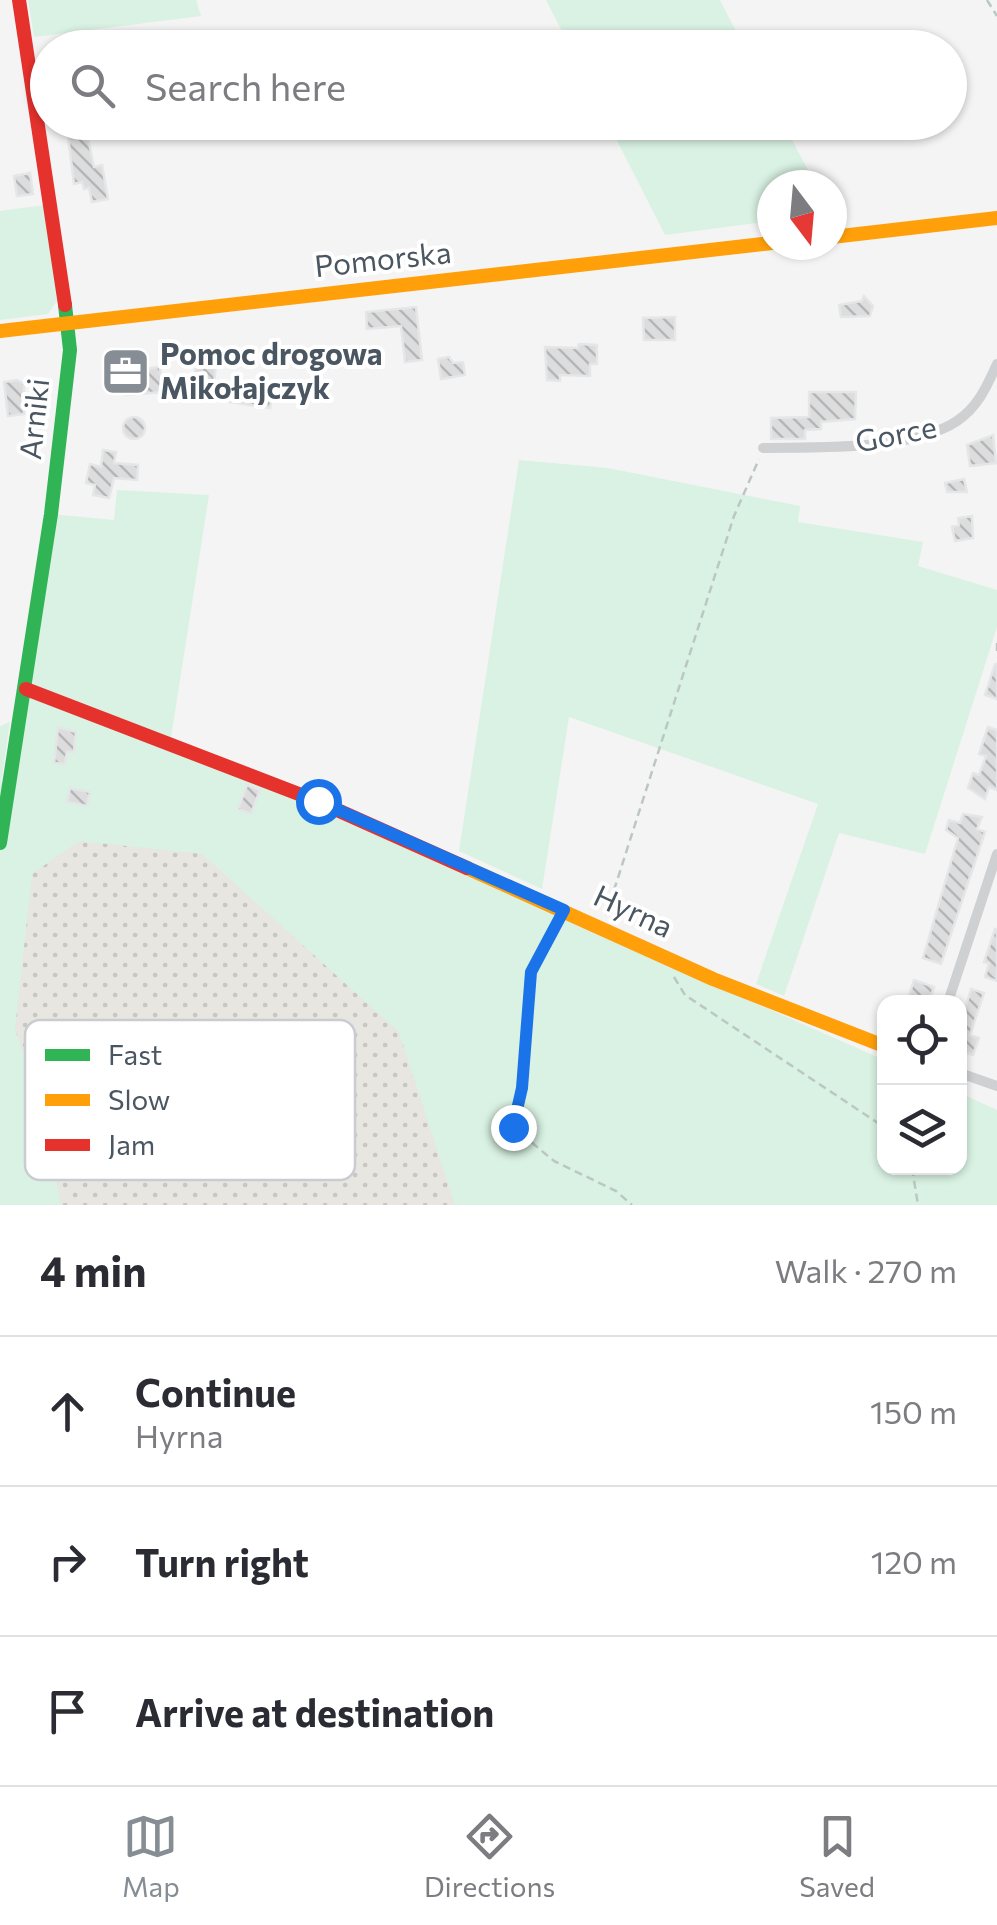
<!DOCTYPE html>
<meta charset="utf-8">
<style>
body{margin:0;font-family:Commissioner,sans-serif;background:#f2f2f3;color:#2b2b33}
.controls{position:absolute;right:30px;bottom:30px;display:grid;overflow:hidden;border-radius:20px;box-shadow:0 2px 8px #0004}
.controls button{width:90px;height:90px;display:grid;place-items:center;padding:0;border:0;border-bottom:2px solid #e1e1e2;background:#fff;color:#2b2b33;font:50px sans-serif}
.compass{position:absolute;left:757px;top:170px;width:90px;height:90px;border-radius:50%;background:#fff;box-shadow:0 2px 8px #0004;rotate:164deg}
.stop{position:absolute;width:30px;height:30px;margin:-22px;border:8px solid #1a73e8;border-radius:50%;background:#fff}
.stop.end{background:#1a73e8;border-color:#fff;box-shadow:0 2px 10px #0008}
.list{margin:0;padding:0;list-style:none}
h2{display:flex;justify-content:space-between;align-items:center;height:130px;margin:0;padding:0 40px;font-size:42px}
h2 small{font-size:32px;font-weight:400;color:#7c7c81}
.list li{display:grid;grid-template-columns:65px 1fr auto;gap:30px;align-items:center;box-sizing:border-box;height:150px;padding:0 40px;border-top:2px solid #e1e1e2}
.list b{display:block;font-size:38px;white-space:nowrap}
.list p{margin:0;font-size:32px;white-space:nowrap;color:#7c7c81}
.list em{font-size:32px;font-style:normal;color:#7c7c81}
.icon{flex:none;width:55px;height:55px;fill:none;stroke:currentColor;stroke-width:2;stroke-linecap:round;stroke-linejoin:round}
.map{position:relative;flex:none;width:997px;height:1205px;overflow:hidden}
.search{position:absolute;background:#fff;box-shadow:0 2px 8px #0004;left:30px;right:30px;top:30px;height:110px;display:flex;align-items:center;gap:25px;box-sizing:border-box;padding:0 35px;border-radius:55px;color:#7c7c81;font-size:38px}
.sheet{height:580px;background:#fff}
nav{display:flex;justify-content:space-around;align-items:center;box-sizing:border-box;height:140px;border-top:2px solid #e1e1e2;background:#fff;font-size:28px;color:#7c7c81}
nav a{display:grid;justify-items:center;gap:5px}
nav .on{color:#868d94}
.map>svg:first-child{display:block}
.grass{fill:#d9f2e3}
.sand{fill:url(#sand-dots)}
.building{fill:url(#building-back-hatch);stroke:#e5e6e7;stroke-width:2.5}
.lines{fill:none;stroke-linecap:round;stroke-linejoin:round}
.path{stroke:#bcc7c4;stroke-width:2.5;stroke-dasharray:8 5;stroke-linecap:butt}
.street{stroke:#ced0d2;stroke-width:10}
.fast{stroke:#30b455;stroke-width:14}
.slow{stroke:#ff9f0a;stroke-width:14}
.jam{stroke:#e5322d;stroke-width:14}
.route{stroke:#1a73e8;stroke-width:12}
.labels{text-anchor:middle;stroke-width:8;stroke-linejoin:round;paint-order:stroke}
.street-label{font-size:30px;fill:#4a5661;stroke:#fff}
.poi-label{font-size:30px;font-weight:bold;fill:#4a5661;stroke:#fff;text-anchor:start}
.key{fill:#fff;stroke:#c9ccd0;stroke-width:2.5}
.key-label{font-size:28px;fill:#4a5661}
</style>
<div class="map">
<svg width="997" height="1205" viewBox="0 0 997 1205">
<defs>
<pattern id="sand-dots" width="8" height="8" patternUnits="userSpaceOnUse" patternTransform="scale(2.5)"><rect width="8" height="8" fill="#e7e6e1"/><path d="M2 2h.1M6 6h.1" fill="none" stroke="#c8c7c4" stroke-width="1.8" stroke-linecap="round"/></pattern>
<pattern id="building-back-hatch" width="6" height="6" patternUnits="userSpaceOnUse" patternTransform="scale(2.5)"><rect width="6" height="6" fill="#ddddde"/><path d="M-1 5l2 2M0 0l6 6M5-1l2 2" fill="none" stroke="#b5b6b7"/></pattern>
</defs>
<rect width="100%" height="100%" fill="#f4f4f4"/>
<path class="grass" d="M28,0H196L201,16L34,37Z
M546,0H720L744,47H570Z
M608,123H783L816,185H772V221L665,235Z
M45,205L57,301L48,314L0,320V211Z
M519,460L608,468L800,506L798,522L923,542L918,566L997,590V627L925,854L839,833L784,996L756,984L818,804L569,717L542,889L459,851Z
M117,490L209,495L170,744L884,1060V1168H960V1093L997,1110V1205H0V726L10,722L1,783L10,780L51,514L114,520Z"/>
<path class="sand" d="M79,841L202,854L399,1032L455,1205H61L41,1108L15,1029L32,874Z"/>
<path class="building" d="M170,34L171,48H148L147,37Z
M81,134L88,138L94,167L102,165L108,199L92,202L89,188L84,189L82,182L74,184L68,136Z
M30,173L33,194L17,196L14,176Z
M864,296L873,306L870,316L841,317L839,305L862,301Z
M416,307L422,360L405,362L401,326L367,329L366,312Z
M675,317V340H644L643,318Z
M579,344L597,345V364H590V376L560,375V381L547,380L545,347L578,348Z
M449,357L453,363L463,362L465,375L441,379L438,359Z
M196,364L216,366L214,382L194,380Z
M138,366V370L160,367L163,392L125,395L123,383L116,384L114,370Z
M17,380L24,384V414L8,416L4,382Z
M233,381L273,390L270,408L230,402Z
M809,392H856L855,419L821,422V429L805,430V439H771V418L809,417Z
M123 428a11 11 0 1 1 22 0a11 11 0 1 1-22 0Z
M993,435L996,463L970,466L967,445Z
M103,450L116,452L114,463L138,465L137,480L114,478L109,498L93,495L95,485L86,483L90,464L101,467Z
M964,479L967,492H947L945,483Z
M972,516L973,538L955,541L952,527L959,525L958,518Z
M995,664H997V699L985,695Z
M58,727L76,732L74,752H67L65,764L54,763Z
M988,727L997,730V790L989,787L985,799L968,788L973,773L979,775L986,756L979,754Z
M247,785L260,790L251,814L238,809Z
M70,788L90,792L87,806L67,802Z
M963,814L982,817L977,829L985,832L941,964L923,958L958,838L946,830L949,820L960,823Z
M995,929H997V981L985,977L989,963L984,962Z
M914,980L934,987L929,1002L908,998Z
M971,989L984,993L970,1035L979,1038L973,1055L960,1050V1025Z"/>
<g class="lines">
<path class="path" d="M987,0L997,16
M997,643V652
M606,915L734,516L759,459
M556,925L531,972L522,1089L513,1127L554,1161L616,1191L632,1205
M674,977L685,995L884,1127
M912,1168L918,1205"/>
<path class="street" d="M763,448C816,447 912,451 957,421C978,407 987,386 997,364
M948,1002L997,854
M960,1073L997,1086"/>
<path class="fast" d="M0,843L51,514L70,350L65,305"/>
<path class="slow" d="M832,237L997,218
M0,331L772,243
M467,868L713,979L884,1046"/>
<path class="jam" d="M19,0L65,305
M26,689L317,801L467,868"/>
</g>
<g class="lines">
<path class="route" d="M318,801L564,910L531,972L522,1088L513,1127"/>
</g>
<defs>
<symbol id="office-square" viewBox="-11 -11 22 22"><rect x="-9" y="-9" width="18" height="18" rx="4" fill="#868d94" stroke="#fff"/><path d="M-6-3h4V-5.5h4V-3h4V5H-6ZM-1-4.5V-3h2v-1.5ZM-6 0V1H6V0Z" fill="#fff"/></symbol>
</defs>
<g fill-rule="evenodd">
<use href="#office-square" x="98" y="344" width="55" height="55"/>
</g>
<g class="labels">
<g class="street-label">
<text transform="translate(383 260) rotate(-6)" y="10">Pomorska</text>
<text transform="translate(35 419) rotate(-84)" y="10">Arniki</text>
<text transform="translate(896 435) rotate(-11)" y="10">Gorce</text>
<text transform="translate(633 912) rotate(25)" y="10">Hyrna</text>
</g>
<g class="poi-label">
<text x="160" y="365">Pomoc drogowa<tspan x="160" dy="34">Mikołajczyk</tspan></text>
</g>
</g>
<rect x="25" y="1020" width="330" height="160" rx="15" class="key"/>
<rect x="45" y="1049" width="45" height="12" fill="#30b455"/>
<rect x="45" y="1094" width="45" height="12" fill="#ff9f0a"/>
<rect x="45" y="1139" width="45" height="12" fill="#e5322d"/>
<g class="key-label">
<text x="108" y="1065">Fast</text>
<text x="108" y="1110">Slow</text>
<text x="108" y="1155">Jam</text>
</g>
</svg>
<div class="controls">
<button><svg class="icon" aria-label="locate" viewBox="0 0 24 24"><circle cx="12" cy="12" r="6"/><path d="M12 2v4M12 18v4M2 12h4M18 12h4"/></svg></button>
<button><svg class="icon" aria-label="layers" viewBox="0 0 24 24"><path d="M12 4l9 5-9 5-9-5zM3 14l9 5 9-5"/></svg></button>
</div>
<svg class="compass" viewBox="-18 -18 36 36"><path d="M0-13l5 13h-10z" fill="#e53935"/><path d="M0 13l5-13h-10z" fill="#7c7c81"/></svg>
<div class="stop" style="left:318px;top:801px"></div>
<div class="stop end" style="left:513px;top:1127px"></div>
<div class="search"><svg class="icon" aria-label="search" viewBox="0 0 24 24"><circle cx="10" cy="10" r="6"/><path d="M15 15l6 6"/></svg>Search here</div>
</div>
<section class="sheet">
<h2>4 min<small>Walk · 270 m</small></h2>
<ul class="list">
<li><svg class="icon" aria-label="ahead" viewBox="0 0 24 24"><path d="M12 20V5M6 11l6-6 6 6"/></svg><div><b>Continue</b><p>Hyrna</p></div><em>150 m</em></li>
<li><svg class="icon" aria-label="right" viewBox="0 0 24 24"><path d="M7 20v-9h11M14 6l5 5-5 5"/></svg><div><b>Turn right</b></div><em>120 m</em></li>
<li><svg class="icon" aria-label="arrive" viewBox="0 0 24 24"><path d="M6 21V4h12l-3 4 3 4H6"/></svg><div><b>Arrive at destination</b></div></li>
</ul>
</section>
<nav>
<a class="on"><svg class="icon" aria-label="map" viewBox="0 0 24 24"><path d="M3 6l6-2 6 2 6-2v14l-6 2-6-2-6 2zM9 4v14M15 6v14"/></svg>Map</a>
<a><svg class="icon" aria-label="directions" viewBox="0 0 24 24"><path d="M12 3l9 9-9 9-9-9zM9 14v-3h6M13 9l2 2-2 2"/></svg>Directions</a>
<a><svg class="icon" aria-label="saved" viewBox="0 0 24 24"><path d="M7 4h10v16l-5-4-5 4z"/></svg>Saved</a>
</nav>
